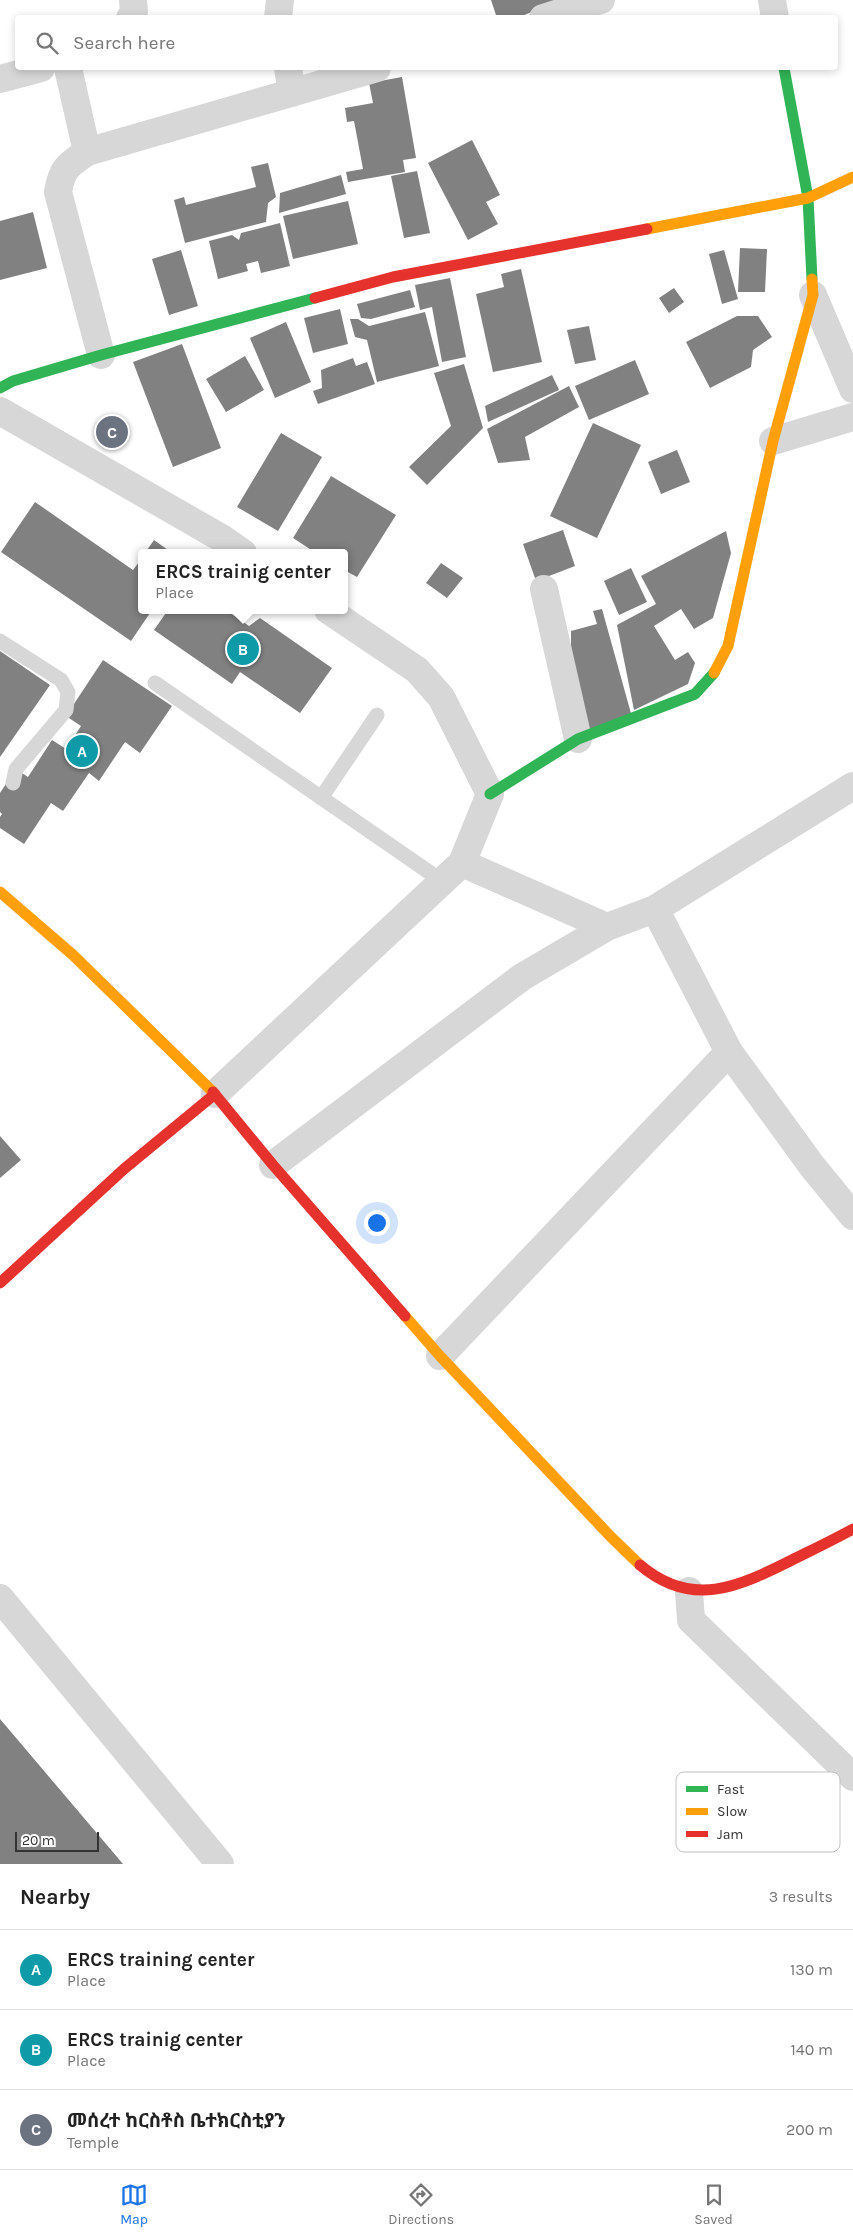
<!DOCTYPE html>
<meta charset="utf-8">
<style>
body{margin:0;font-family:Karla,"Noto Sans Ethiopic",sans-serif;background:#f6f6f6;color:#222}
.scale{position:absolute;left:15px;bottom:12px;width:84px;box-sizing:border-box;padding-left:5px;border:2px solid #333;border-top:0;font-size:14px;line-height:18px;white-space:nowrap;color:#333;-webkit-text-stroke:4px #fff;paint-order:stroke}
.you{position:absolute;left:376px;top:1222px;width:18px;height:18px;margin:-12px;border:4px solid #fff;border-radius:50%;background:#1a73e8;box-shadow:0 0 0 8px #1a73e833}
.badge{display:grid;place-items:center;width:32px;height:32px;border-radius:50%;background:#1a73e8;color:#fff;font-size:16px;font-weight:700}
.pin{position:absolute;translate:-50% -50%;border:2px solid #fff;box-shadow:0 1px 5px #0006}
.popup{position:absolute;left:138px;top:549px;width:210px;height:65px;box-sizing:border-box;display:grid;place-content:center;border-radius:5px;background:#fff;filter:drop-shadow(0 1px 4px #0005);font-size:16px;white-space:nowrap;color:#767676}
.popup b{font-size:19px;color:#222}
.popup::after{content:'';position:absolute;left:50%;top:100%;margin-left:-10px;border:10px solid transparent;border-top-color:#fff}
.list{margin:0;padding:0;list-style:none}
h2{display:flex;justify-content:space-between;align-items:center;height:65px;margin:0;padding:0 20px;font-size:21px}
h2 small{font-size:16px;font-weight:400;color:#767676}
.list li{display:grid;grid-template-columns:32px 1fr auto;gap:15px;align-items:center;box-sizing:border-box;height:80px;padding:0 20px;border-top:1px solid #e0e0e0}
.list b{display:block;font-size:19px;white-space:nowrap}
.list p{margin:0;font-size:16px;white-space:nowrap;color:#767676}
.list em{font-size:16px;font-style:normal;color:#767676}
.icon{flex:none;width:28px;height:28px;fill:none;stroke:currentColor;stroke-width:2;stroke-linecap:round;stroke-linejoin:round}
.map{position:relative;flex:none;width:853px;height:1864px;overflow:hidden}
.search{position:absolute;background:#fff;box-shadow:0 2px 8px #0003;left:15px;right:15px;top:15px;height:55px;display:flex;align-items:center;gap:12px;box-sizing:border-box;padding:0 18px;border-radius:5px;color:#767676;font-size:19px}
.sheet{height:305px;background:#fff}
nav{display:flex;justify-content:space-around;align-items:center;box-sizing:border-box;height:70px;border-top:1px solid #e0e0e0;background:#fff;font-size:14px;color:#767676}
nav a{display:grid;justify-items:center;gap:2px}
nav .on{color:#1a73e8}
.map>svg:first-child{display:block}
.building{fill:#818181}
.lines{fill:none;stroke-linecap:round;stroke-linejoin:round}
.lane{stroke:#d7d7d7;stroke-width:15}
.street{stroke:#d7d7d7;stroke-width:28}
.fast{stroke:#30b455;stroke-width:11}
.slow{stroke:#ff9f0a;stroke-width:11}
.jam{stroke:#e5322d;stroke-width:11}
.key{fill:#fff;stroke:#c2c2c2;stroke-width:1}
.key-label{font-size:14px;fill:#333}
</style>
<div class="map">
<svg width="853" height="1864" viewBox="0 0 853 1864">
<rect width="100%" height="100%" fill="#fff"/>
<path class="building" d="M491,0H561L517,18H497Z
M402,77L416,158L403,160L405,172L348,182L346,172L363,169L354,121L347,122L345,108L373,103L369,83Z
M472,140L500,195L486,202L498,224L468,240L428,163Z
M268,163L276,197L268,203L266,222L185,243L174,200L184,197L186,205L256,187L251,167Z
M417,171L430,233L404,238L391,176Z
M341,175L346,194L279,213L280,193Z
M348,201L358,244L293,259L283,216Z
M33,212L47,268L0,280V221Z
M280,223L290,266L261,273L258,261L246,264L248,271L218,279L209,241L232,235L239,240L241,233Z
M740,248L767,249L765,292H738Z
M181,250L198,306L169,315L152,259Z
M724,250L738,299L722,304L709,254Z
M521,269L542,362L493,372L476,294L504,287L501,274Z
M450,278L466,357L442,362L432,307L420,310L415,285Z
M674,288L684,302L669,313L659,298Z
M410,290L415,307L371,319L361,318L357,304Z
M340,309L348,344L313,353L304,318Z
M425,312L439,366L377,382L367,340L355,337L350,319H358L369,326Z
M737,316H758L772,337L753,350L751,367L710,388L686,342Z
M286,322L311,382L275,398L250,338Z
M589,326L596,360L575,364L567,330Z
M182,344L221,448L173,467L133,362Z
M245,356L264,390L226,412L206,379Z
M353,358L356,366L367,362L375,384L318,404L313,391L322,388L321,370Z
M635,360L649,394L589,420L575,386Z
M464,364L483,428L427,485L409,467L451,426L434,373Z
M552,375L559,390L488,422L485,406Z
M569,386L579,407L525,437L530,460L498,463L487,429Z
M593,423L641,445L597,538L550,516Z
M281,433L322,457L278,531L237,507Z
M677,450L690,482L661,494L648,462Z
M331,476L396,515L357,577L344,570V553H316L293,538Z
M35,502L133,570L142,558V610H152L131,641L1,552Z
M563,530L575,566L536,581L523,544Z
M726,531L731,553L713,618L694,629L681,609L654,626L675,660L688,652L695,663L688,684L634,710L617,625L656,604L641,576Z
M154,540L168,550L167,553H145Z
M441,563L463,578L447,598L426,583Z
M631,568L647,602L619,615L604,581Z
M602,609L632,717L585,731L571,647V631L597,624L593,611Z
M168,610H226L249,626L260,618L332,668L300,713L240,672L232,684L154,630Z
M0,651L50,685L0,757Z
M103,660L172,706L140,753L125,742L99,781L89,773L63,811L51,803L24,844L0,828V817L2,814L0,812V793L16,769L28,777L52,740L66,749L81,726L66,716Z
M0,1136L21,1160L0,1178Z
M0,1719L123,1864H0Z"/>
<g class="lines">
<path class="lane" d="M0,641L61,680L68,692L66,710L16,769L13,783
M155,683L442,881
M321,798L377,715"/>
<path class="street" d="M772,0L775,18
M130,18L134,12L133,0
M278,18L280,0
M543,18L601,0
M68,68L87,152
M288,68L292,93
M0,79L41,68
M813,295L853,389
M101,355L58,192C62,168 68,165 87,152L377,68
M0,411L223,539L243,553
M773,441L853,417
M544,589L578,739
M328,610L417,670L441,697L490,794L462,863L607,927
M655,909L729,1052L812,1166L853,1216
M215,1094L462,863
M273,1165L522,977L607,927L655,909L853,786
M440,1356L729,1052
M689,1591L691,1620L853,1777
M0,1598L220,1864"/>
<path class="fast" d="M784,68L808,198L812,279
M0,388L13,381L101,355L315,298
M490,794L578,739L695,694L714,673"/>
<path class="slow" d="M647,229L808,198L853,177
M714,673L728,646L773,441L813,295L812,279
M0,892L73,955L213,1092
M405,1316L440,1356L611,1537L640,1565"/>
<path class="jam" d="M315,298L393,277L647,229
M213,1092L273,1165L405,1316
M0,1283L124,1169L215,1094
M640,1565C692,1609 738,1587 792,1560C812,1550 833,1540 853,1529"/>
</g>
<rect x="676" y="1772" width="164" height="80" rx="8" class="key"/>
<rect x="686" y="1786" width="22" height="6" fill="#30b455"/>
<rect x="686" y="1808" width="22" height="7" fill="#ff9f0a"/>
<rect x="686" y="1831" width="22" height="6" fill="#e5322d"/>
<g class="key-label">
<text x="717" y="1794">Fast</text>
<text x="717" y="1816">Slow</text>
<text x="717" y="1839">Jam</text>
</g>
</svg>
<div class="scale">20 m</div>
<div class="you"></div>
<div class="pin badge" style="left:82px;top:751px;background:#0f9aa8">A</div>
<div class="pin badge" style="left:243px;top:649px;background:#0f9aa8">B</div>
<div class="popup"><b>ERCS trainig center</b>Place</div>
<div class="pin badge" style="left:112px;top:432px;background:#6b7280">C</div>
<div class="search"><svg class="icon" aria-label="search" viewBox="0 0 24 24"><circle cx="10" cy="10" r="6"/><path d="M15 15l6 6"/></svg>Search here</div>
</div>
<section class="sheet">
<h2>Nearby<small>3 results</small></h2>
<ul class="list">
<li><span class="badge" style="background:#0f9aa8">A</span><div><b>ERCS training center</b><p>Place</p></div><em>130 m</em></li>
<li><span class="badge" style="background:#0f9aa8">B</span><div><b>ERCS trainig center</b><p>Place</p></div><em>140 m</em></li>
<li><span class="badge" style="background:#6b7280">C</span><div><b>መሰረተ ከርስቶስ ቤተክርስቲያን</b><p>Temple</p></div><em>200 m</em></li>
</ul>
</section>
<nav>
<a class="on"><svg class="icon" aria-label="map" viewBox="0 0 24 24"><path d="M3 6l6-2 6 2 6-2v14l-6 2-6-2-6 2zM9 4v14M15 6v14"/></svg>Map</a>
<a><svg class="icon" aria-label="directions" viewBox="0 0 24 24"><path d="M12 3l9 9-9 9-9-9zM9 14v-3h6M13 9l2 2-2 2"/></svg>Directions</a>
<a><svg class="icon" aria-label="saved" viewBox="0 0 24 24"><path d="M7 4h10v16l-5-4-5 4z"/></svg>Saved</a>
</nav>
